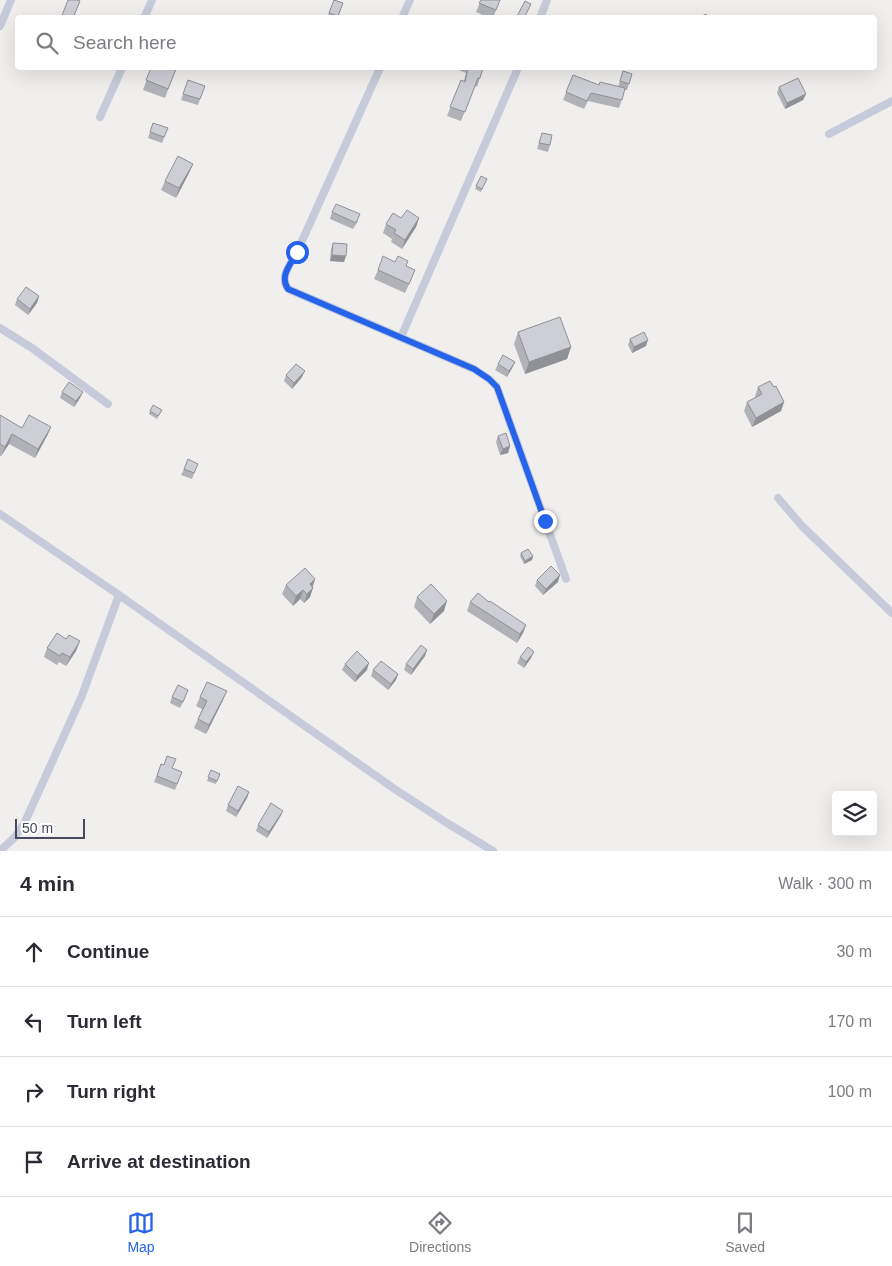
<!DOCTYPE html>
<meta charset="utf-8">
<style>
body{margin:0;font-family:Arial,sans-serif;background:#f7f7f7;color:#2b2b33}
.controls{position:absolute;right:15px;bottom:15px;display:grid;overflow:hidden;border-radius:5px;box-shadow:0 5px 20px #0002}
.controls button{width:45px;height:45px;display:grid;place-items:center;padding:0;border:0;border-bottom:1px solid #e1e1e2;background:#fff;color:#2b2b33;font:25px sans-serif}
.scale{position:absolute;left:15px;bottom:12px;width:70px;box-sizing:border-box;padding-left:5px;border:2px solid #464a5c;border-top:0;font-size:14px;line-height:18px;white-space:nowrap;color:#464a5c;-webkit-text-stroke:4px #fff;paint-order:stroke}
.stop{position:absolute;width:15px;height:15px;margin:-11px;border:4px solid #2563eb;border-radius:50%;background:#fff}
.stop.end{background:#2563eb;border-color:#fff;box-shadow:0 1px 5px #0008}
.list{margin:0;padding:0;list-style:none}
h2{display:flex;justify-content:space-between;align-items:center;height:65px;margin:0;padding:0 20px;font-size:21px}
h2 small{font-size:16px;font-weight:400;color:#7c7c81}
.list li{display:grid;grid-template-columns:32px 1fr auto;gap:15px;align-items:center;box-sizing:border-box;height:70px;padding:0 20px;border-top:1px solid #e1e1e2}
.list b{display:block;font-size:19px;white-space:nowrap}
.list em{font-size:16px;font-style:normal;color:#7c7c81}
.icon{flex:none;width:28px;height:28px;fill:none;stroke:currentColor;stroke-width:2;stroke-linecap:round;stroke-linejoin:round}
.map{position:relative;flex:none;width:892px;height:851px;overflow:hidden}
.search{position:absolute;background:#fff;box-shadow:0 5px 20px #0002;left:15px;right:15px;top:15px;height:55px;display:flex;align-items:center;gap:12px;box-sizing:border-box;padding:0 18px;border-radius:5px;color:#7c7c81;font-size:19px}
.sheet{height:345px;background:#fff}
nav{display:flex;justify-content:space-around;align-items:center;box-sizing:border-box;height:70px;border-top:1px solid #e1e1e2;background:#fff;font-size:14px;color:#7c7c81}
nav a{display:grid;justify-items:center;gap:2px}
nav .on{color:#2563eb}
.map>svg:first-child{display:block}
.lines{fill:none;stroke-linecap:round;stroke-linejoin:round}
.street{stroke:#c7cbd9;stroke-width:8}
.wall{fill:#b1b2b8}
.shaded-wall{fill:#909196}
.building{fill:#cecfd6;stroke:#909196}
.route{stroke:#2563eb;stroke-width:6}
</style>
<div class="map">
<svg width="892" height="851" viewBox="0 0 892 851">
<rect width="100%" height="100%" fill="#f1efee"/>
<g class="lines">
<path class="street" d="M144,18L152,0
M402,18L410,0
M540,18L547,0
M0,26L11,0
M380,68L297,252C291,264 279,276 288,289L474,369L489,379L497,387L566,579
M100,117L122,68
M829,134L892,101
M0,328L32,348L108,404
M401,337L518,68
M778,498L802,526L892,613
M0,514L119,595L396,790L447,823L493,851
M0,851L14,838L24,824L81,698L119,595"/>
</g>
<path class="wall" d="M334,0L343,3L337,18H327Z
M481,0H500L493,18H489L476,12Z
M151,68L176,69L165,98L143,90Z
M454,68H483L477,87L475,86L461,121L447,116L461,80L464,81L466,73Z
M623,71L632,74L627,90H625L619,108L588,101L584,109L563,100L573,75L599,85L618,87Z
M188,80L205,86L198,105L181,100Z
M779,87L806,94L803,100L785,109L777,93Z
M153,123L168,128L162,143L148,138Z
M542,133L550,145L548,152L537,149Z
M193,164L189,173L176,198L161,190L165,181Z
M481,176L487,179L481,192L475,189Z
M332,212L358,221L353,229L330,219Z
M401,218H419L416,227L402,249L391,242L392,239L383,233L386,224Z
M333,243L344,262L330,261L331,249Z
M406,266L411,280L405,293L374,279L378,270Z
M39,296L37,303L28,315L15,305L17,299Z
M518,332L571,347L567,359L525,374L514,344Z
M630,339L646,346L632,353L628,345Z
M515,362L512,368L507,377L495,370L498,364Z
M286,375L302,377L292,389L284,381Z
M758,387H774L784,402L781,411L752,427L744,411L747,402L756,397L755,396Z
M62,392L80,398L74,407L60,398Z
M162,410L157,419L149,414L150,411Z
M0,415L22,428L51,427L47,436L35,458L9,444L1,456H0Z
M498,436L510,446L508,453L500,455L496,442Z
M198,464L192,479L181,475L184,469Z
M521,553L533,556L532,560L524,564L520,556Z
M315,579L310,597L304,603L300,599L293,606L282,594L286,585Z
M537,580L558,582L543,595L535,586Z
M417,597L444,611L430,624L414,607Z
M470,602H489L526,625L523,633L517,643L467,611Z
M47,648L76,651L66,666L59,662L57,665L44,657Z
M425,656L411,675L404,670L406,664Z
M520,657L531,658L524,668L517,663Z
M345,664L367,670L355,682L342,670Z
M373,670L398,674L396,680L388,690L371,676Z
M186,696L180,708L170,703L172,697Z
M200,697L223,700L206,734L194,728L198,719L202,709L196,706Z
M161,764L182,772L175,790L154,782Z
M211,770L220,774L216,784L207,781Z
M249,792L247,798L236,817L226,811L228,805Z
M283,811L280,817L267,838L256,831L258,825Z"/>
<path class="shaded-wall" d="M806,94L803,100L785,109L787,103Z
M193,164L189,173L176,198L179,188Z
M419,218L416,227L402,249L405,240Z
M332,255L346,256L344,262L330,261Z
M39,296L37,303L28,315L30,309Z
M648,340L646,346L632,353L634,347Z
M571,347L567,359L525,374L529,362Z
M515,362L512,368L507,377L509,371Z
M305,371L302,377L292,389L294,383Z
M83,392L80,398L74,407L76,401Z
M784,402L781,411L752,427L756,418Z
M51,427L47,436L35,458L38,449Z
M12,434L9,444L1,456L5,447Z
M510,446L508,453L500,455L503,449Z
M533,556L532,560L524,564L525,561Z
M560,575L558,582L543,595L546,589Z
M315,579L312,588L310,584Z
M313,588L310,597L304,603L307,594Z
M303,590L300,599L293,606L296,596Z
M447,601L444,611L430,624L434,614Z
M526,625L523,633L517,643L520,634Z
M80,641L76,651L66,666L70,657Z
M427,650L425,656L411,675L413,669Z
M534,652L531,658L524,668L526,662Z
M369,663L367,670L355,682L357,676Z
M398,674L396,680L388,690L391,684Z
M227,691L223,700L206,734L209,725Z
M249,792L247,798L236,817L238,811Z
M283,811L280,817L267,838L269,832Z"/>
<path class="building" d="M68,0H77L80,1L73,18H61Z
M334,0L343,3L338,16L329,13Z
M481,0H500L496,10L479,3Z
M525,1L531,4L524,18H516Z
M706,14L707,18H698Z
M151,68H171L176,69L168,89L146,80Z
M468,68H483L480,78H478L465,112L450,107L461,80L465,82Z
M623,71L632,74L629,84L620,81Z
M573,75L599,85L600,82L625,88L622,100L591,93L587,101L566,92Z
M798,78L806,94L787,103L779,87Z
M188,80L205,86L200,99L183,94Z
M153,123L168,128L164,137L150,132Z
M542,133L552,135L550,145L539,143Z
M178,156L193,164L179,188L165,181Z
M481,176L487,179L482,189L476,186Z
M336,204L360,214L356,223L332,212Z
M407,210L419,218L405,240L394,233L396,230L386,224L393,213L401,218Z
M333,243L347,244L346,256L332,255Z
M383,256L395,262L398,256L408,261L406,266L415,270L409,284L378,270Z
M26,287L39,296L30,309L17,299Z
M560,317L571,347L529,362L518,332Z
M644,332L648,340L634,347L630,339Z
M503,355L515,362L509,371L498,364Z
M296,364L305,371L294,383L286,375Z
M770,381L774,387L776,386L784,402L756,418L747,402L762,394L758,387Z
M69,382L83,392L76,401L62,392Z
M153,405L162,410L158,416L150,411Z
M0,415L22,428L29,415L51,427L38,449L12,434L5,447L0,444Z
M506,433L510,446L503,449L498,436Z
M188,459L198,464L194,473L184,469Z
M528,549L533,556L525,561L521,553Z
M551,566L560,575L546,589L537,580Z
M305,568L315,579L310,584L313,588L307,594L303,590L296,596L286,585Z
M431,584L447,601L434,614L417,597Z
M478,593L489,602L490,601L526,625L520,634L470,602Z
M57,633L66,639L69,635L80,641L70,657L62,653L60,656L47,648Z
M421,645L427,650L413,669L406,664Z
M528,647L534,652L526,662L520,657Z
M357,651L369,663L357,676L345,664Z
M381,661L398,674L391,684L373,670Z
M207,682L227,691L209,725L198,719L207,701L200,697Z
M178,685L188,690L183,702L172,697Z
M167,756L176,759L172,768L182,772L177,784L157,776L161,764L164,765Z
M211,770L220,774L217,781L208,777Z
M238,786L249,792L238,811L228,805Z
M271,803L283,811L269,832L258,825Z"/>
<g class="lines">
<path class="route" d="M297,252C291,264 279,276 288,289L474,369L489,379L497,387L545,521"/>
</g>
</svg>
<div class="controls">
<button><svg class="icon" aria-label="layers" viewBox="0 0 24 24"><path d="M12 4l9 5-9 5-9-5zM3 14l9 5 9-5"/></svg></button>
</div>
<div class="scale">50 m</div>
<div class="stop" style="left:297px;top:252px"></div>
<div class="stop end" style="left:545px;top:521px"></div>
<div class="search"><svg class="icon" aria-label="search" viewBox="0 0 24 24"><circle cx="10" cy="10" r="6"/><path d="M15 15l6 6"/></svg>Search here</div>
</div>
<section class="sheet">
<h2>4 min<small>Walk · 300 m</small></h2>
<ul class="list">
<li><svg class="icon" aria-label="ahead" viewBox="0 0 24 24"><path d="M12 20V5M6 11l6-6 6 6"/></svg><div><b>Continue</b></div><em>30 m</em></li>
<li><svg class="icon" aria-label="left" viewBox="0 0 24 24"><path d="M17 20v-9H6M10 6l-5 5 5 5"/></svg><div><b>Turn left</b></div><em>170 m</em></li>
<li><svg class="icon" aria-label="right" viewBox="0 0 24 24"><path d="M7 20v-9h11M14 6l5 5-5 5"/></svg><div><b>Turn right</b></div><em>100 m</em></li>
<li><svg class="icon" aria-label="arrive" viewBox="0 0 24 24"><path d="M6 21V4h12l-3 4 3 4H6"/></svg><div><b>Arrive at destination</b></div></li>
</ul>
</section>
<nav>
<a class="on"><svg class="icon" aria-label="map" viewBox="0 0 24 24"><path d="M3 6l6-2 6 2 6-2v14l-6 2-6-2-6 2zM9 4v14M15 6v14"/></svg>Map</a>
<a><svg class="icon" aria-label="directions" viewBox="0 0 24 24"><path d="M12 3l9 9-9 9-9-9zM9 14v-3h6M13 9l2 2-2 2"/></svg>Directions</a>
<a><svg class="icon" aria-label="saved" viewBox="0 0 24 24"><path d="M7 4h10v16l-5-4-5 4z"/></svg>Saved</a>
</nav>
